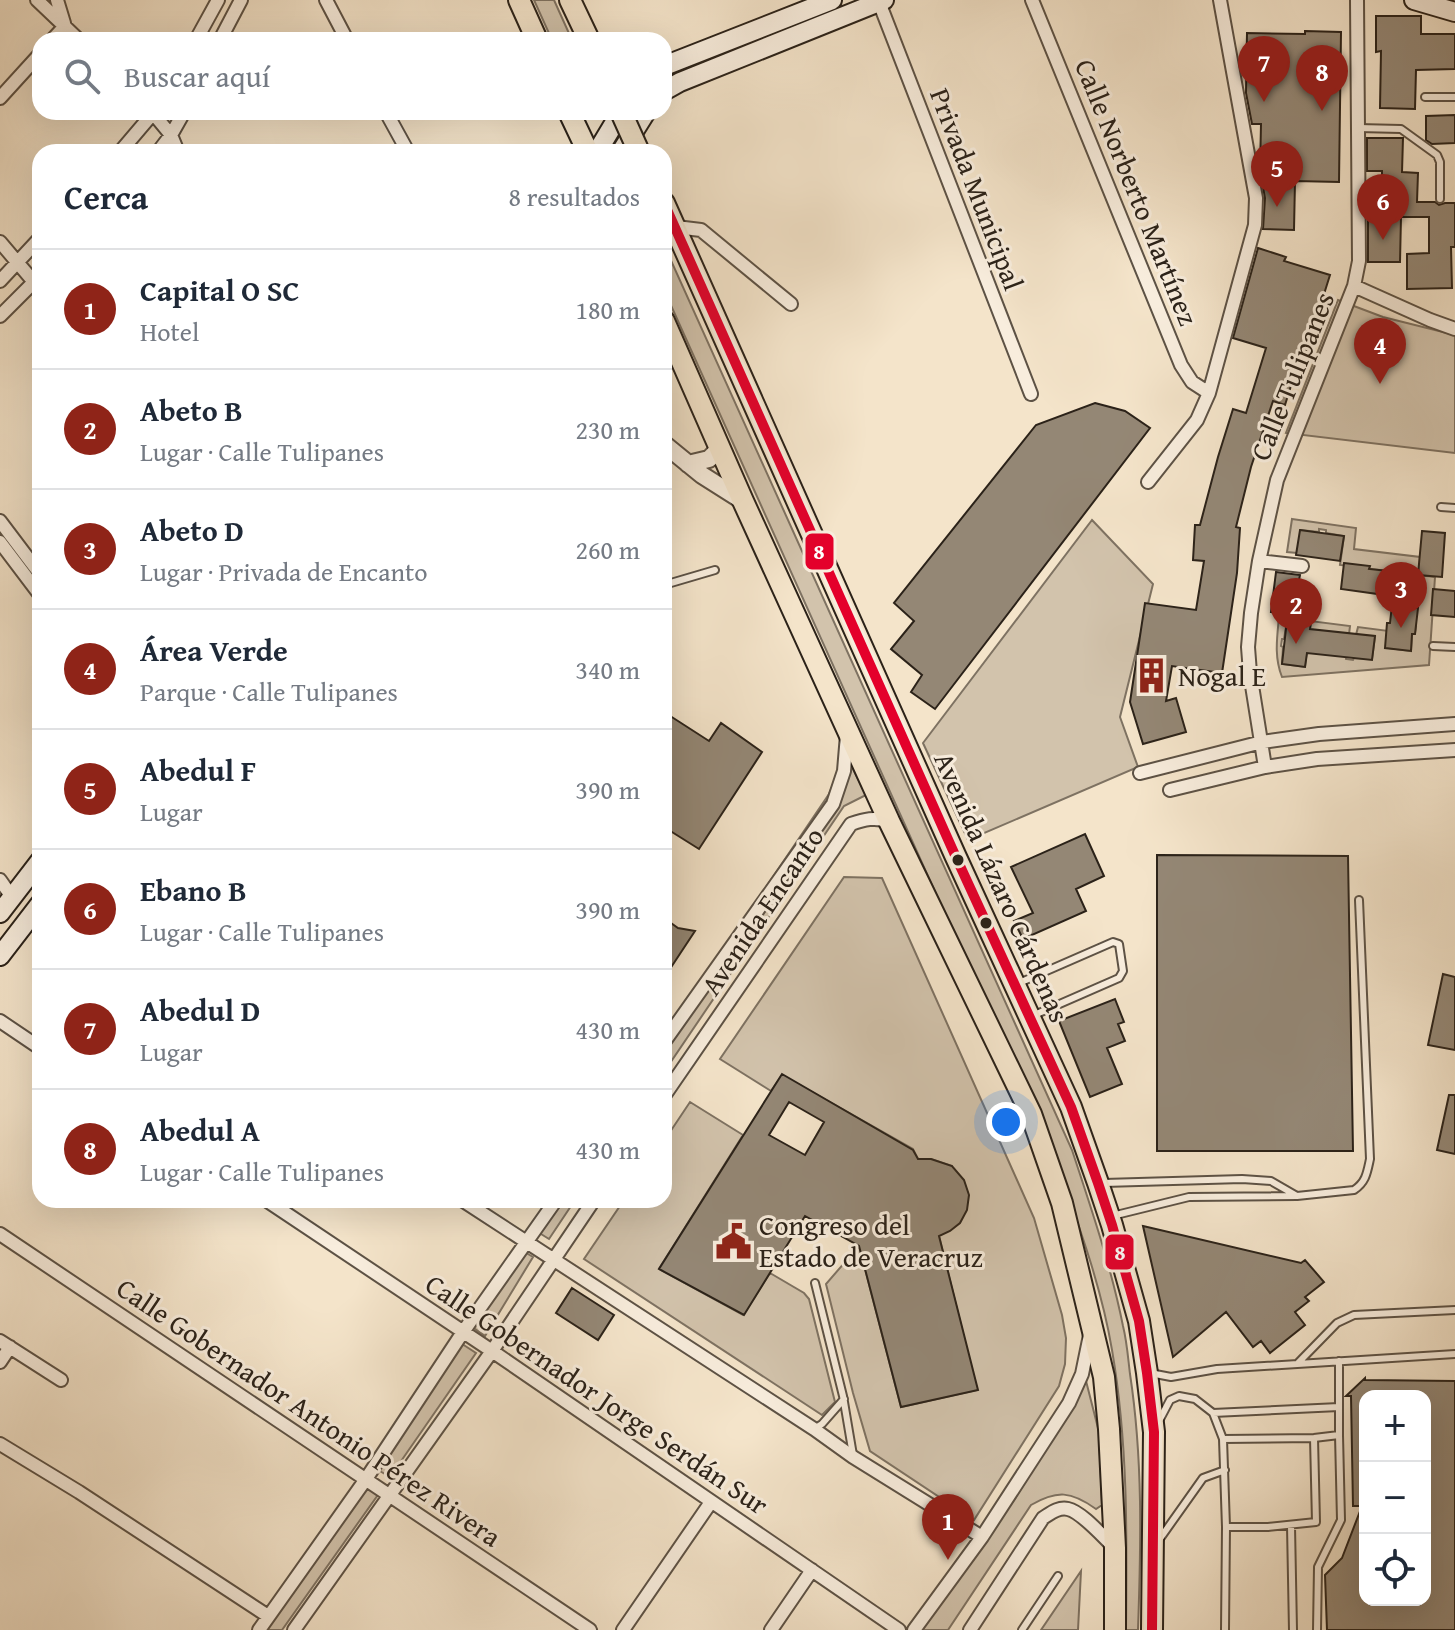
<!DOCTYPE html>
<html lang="es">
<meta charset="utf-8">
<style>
body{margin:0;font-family:"Gentium Book Plus",serif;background:#f6f6f7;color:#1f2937}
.controls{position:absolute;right:24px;bottom:24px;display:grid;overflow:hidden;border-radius:16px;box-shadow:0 8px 32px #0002}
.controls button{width:72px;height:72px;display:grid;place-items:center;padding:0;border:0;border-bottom:2px solid #e0e1e3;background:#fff;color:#1f2937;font:40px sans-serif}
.you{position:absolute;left:1006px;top:1122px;width:28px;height:28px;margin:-20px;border:6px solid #fff;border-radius:50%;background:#1a73e8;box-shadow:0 0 0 12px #1a73e833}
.badge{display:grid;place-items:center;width:52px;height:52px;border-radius:50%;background:#8f2418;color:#fff;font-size:26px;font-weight:700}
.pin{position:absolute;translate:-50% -66px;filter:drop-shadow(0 2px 4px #0008)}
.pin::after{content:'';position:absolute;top:42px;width:28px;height:24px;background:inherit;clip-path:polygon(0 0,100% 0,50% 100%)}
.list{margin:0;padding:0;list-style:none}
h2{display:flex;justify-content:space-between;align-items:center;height:104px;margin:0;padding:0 32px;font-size:34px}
h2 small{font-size:26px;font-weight:400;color:#747a83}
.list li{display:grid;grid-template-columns:52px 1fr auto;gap:24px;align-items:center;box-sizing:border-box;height:120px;padding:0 32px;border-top:2px solid #e0e1e3}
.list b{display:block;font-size:30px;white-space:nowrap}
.list p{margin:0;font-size:26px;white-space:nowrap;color:#747a83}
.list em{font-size:26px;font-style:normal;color:#747a83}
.icon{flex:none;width:44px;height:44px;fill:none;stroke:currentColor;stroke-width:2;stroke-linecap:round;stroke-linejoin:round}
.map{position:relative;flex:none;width:1455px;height:1630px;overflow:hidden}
.search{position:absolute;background:#fff;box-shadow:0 8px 32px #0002;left:32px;top:32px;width:640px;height:88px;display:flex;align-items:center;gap:20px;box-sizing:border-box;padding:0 28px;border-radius:24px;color:#747a83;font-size:30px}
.panel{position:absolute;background:#fff;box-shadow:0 8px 32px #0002;left:32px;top:144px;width:640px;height:1064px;border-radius:24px}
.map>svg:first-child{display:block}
.green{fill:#d2c3ac;stroke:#7e7262;stroke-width:2;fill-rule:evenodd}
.building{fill:#948775;stroke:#2b2219;stroke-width:2;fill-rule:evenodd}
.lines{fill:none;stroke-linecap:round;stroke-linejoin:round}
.service-casing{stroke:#5d5245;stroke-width:10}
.minor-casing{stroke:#5d5245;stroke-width:16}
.tertiary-casing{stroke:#5d5245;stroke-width:20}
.secondary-casing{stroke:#2b2219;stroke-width:22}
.trunk-casing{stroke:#2b2219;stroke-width:24}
.service{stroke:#f8eddd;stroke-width:6}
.minor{stroke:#f8eddd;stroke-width:12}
.tertiary{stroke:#f8eddd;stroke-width:16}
.secondary{stroke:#f8eddd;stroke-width:18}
.trunk{stroke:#f4e4ca;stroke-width:20}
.trunk-bridge-casing{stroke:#2b2219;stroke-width:24;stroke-linecap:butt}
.trunk-bridge{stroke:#f4e4ca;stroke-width:20}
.bus-1-casing{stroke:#f8eddd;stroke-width:16}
.bus-1{stroke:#e4002b;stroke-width:10}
.bus-dot{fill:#2b2219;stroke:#f8eddd;stroke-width:3}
.labels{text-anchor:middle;stroke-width:6;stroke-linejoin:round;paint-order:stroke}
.street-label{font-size:28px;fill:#2b2219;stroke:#f8eddd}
.poi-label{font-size:28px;fill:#2b2219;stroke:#f8eddd;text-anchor:start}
.line-badge{stroke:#f8eddd;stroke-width:3}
.badge-label{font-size:22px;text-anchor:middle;font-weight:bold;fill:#fff}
</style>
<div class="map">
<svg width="1455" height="1630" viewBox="0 0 1455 1630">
<rect width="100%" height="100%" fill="#f4e4ca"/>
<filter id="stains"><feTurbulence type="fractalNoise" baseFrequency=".0025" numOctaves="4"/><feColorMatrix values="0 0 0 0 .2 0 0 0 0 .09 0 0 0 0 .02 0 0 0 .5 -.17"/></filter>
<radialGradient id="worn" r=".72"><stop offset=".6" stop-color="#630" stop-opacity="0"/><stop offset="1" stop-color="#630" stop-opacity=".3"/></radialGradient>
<path class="green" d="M534,0H554L572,40H552Z
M664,245L1072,1150C1091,1208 1111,1266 1123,1326C1127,1342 1128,1358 1130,1374C1143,1459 1141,1544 1138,1630H1126C1127,1536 1128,1443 1112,1350C1101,1284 1077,1221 1055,1158L664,290Z
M1338,300L1383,317L1455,335V453L1286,433Z
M1292,519L1356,528L1354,549L1420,557L1419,575L1435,577L1429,665L1282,677C1274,657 1277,638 1279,617L1350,626L1346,659L1353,660L1354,658L1372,659L1375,637L1356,635L1358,627L1389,631L1388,648L1411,651L1412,634L1415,633L1416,627L1413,626L1416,608L1392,605L1393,596L1385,595L1388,571L1340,565L1344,536L1326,533V530L1319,529V532L1301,530L1297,553L1287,552ZM1287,621L1310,623L1305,667L1282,664L1283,647L1281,646L1282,639H1284Z
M1092,520L1153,584L1120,717L1138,767L968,840L923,743Z
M846,755L866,795L844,806L664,1072V1038L829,794Z
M844,877L882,878L1034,1218L1062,1315L1066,1338L1065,1364L1059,1386L974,1520L870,1451L853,1393L826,1284L859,1246L901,1407L977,1390L939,1236L952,1166L931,1159H918L913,1149L782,1075L771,1091L720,1059Z
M690,1102L743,1135L659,1269L743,1315L770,1273L804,1293L809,1299L835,1402L822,1415L584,1259L624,1200H664V1141Z
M553,1200H575L549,1239L533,1229Z
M518,1248L533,1257L485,1336L468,1324Z
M456,1340L476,1353L390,1477L373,1467Z
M1085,1377L1099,1432L1102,1505L1096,1509C1071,1491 1057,1490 1031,1505L948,1630H919L1014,1500L1065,1418Z
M364,1481L380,1492L282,1630H256Z
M1081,1571L1078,1630H1041Z"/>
<path class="building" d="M1376,16H1421V34H1455V69L1416,70L1415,109L1380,108L1381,51L1376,52Z
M1305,31L1341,32L1339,182L1295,181L1294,230L1263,229L1265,198L1260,171L1261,124H1252L1246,93L1247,33L1305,34Z
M1455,115V143L1432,144L1426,140V116Z
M1367,138H1403L1402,172L1418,173L1417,202H1435L1439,205L1445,203H1455V247H1451L1452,288L1407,289V254L1429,253V217H1401L1400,262H1368V217H1382V171H1367Z
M1258,248L1286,257L1284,261L1330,275L1303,361L1299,360L1285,405L1273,401L1251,467L1236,527L1240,528L1237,573L1222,673L1172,666L1166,701L1176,698L1186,732L1143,744L1130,702L1145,603L1196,610L1204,561L1193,560L1195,525H1200L1218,457L1233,409L1246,413L1266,348L1233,338Z
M1095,403L1125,411L1150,428L935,709L911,692L922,675L891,649L914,621L894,603L1036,425Z
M1300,530L1344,536L1340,561L1296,555Z
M1422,531L1445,533L1442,577L1418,575Z
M1344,563L1370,566L1369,569L1388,571L1385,595L1341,589Z
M1276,572L1300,575L1297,590H1300L1297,615L1271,612Z
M1433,589L1455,591V617L1431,615Z
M1392,605L1418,608L1415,634H1412L1411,651L1385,648L1387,623H1390Z
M1287,620L1311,623L1310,629L1375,636L1372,660L1307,653L1305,667L1282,664Z
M664,712L709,741L721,723L762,752L699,849L664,827Z
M1085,834L1104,876L1076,889L1086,911L1023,939L1014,921L1033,913L1011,867Z
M1157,855L1348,856L1353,1151H1157Z
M664,918L678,928L695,931L664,978Z
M1443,974L1455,977V1050L1428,1045Z
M1115,999L1124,1022L1118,1024L1125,1041L1107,1048L1122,1084L1090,1097L1059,1021Z
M782,1074L913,1150L918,1159H931L952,1166L964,1180L969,1195L967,1210L960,1223L950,1231L939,1236L978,1390L901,1407L859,1246L805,1216L744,1315L659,1269ZM789,1102L824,1122L805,1155L769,1135Z
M1449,1095H1455V1154L1437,1150Z
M1143,1226L1301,1263L1305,1260L1324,1282L1305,1297L1309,1301L1295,1312L1305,1325L1270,1353L1261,1341L1253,1347L1226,1312L1173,1357Z
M572,1288L614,1315L598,1340L556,1313Z
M1365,1378V1380L1455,1381V1630H1327L1325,1575L1342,1558L1362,1506H1353L1351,1396H1346ZM1365,1396H1425V1600H1365Z"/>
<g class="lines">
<defs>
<path id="service" d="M1425,97H1455
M1358,128L1401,129L1437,155L1440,162V199
M1441,507L1455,508
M664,585L715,570
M1433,646L1455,647
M1019,983L1113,942L1119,944L1123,971L1119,978L1032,1016
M1104,1183L1242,1179L1271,1181L1297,1196L1189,1197L1112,1216
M1297,1196L1354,1190C1366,1182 1367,1173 1370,1159L1359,900
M815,1283L843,1396L853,1455
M1298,1363L1337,1323L1354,1315L1455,1310
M1150,1373L1171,1377L1217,1369L1455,1354
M1213,1413L1339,1407
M1159,1421L1170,1400L1179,1396L1195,1399L1213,1413L1223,1439L1226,1527L1225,1630
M814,1429L822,1424L844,1399
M1223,1439L1314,1438L1339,1435V1361
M1291,1526L1293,1630
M1226,1527H1268L1316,1522L1314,1438
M1159,1540L1203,1478L1225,1470
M1022,1630L1058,1576
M1317,1630L1318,1567L1341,1520L1339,1435"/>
<path id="minor" d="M37,0L79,40
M57,0L64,23
M326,0L347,40
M1032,0L1181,365L1192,382L1209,393
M879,2L1031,394
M52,40L65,26
M196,40L218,0
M220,40L241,0
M0,98L40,54
M152,112L171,135L178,152
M386,112L408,152
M120,152L154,112
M158,152L171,135L184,112
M676,227L701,230L791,304
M0,242L40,289
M0,281L40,238
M1354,286L1430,320L1455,329
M0,316L40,276
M1148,482L1197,420L1209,393L1255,225L1256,198L1220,0
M0,521L40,574
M0,542L40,595
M1259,561L1302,566
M1265,767L1250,673L1248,647L1251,613L1259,561L1277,480L1354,286L1359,261L1357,0
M1140,773L1262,742L1319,734L1455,724
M1170,790L1265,767L1317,759L1455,750
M0,880L12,897
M0,1021L40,1048
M664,1042L833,804L844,771L847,735
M664,1096L851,824C865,819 874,817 889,821
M266,1200L492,1351L899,1630
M462,1200L814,1429L853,1457L982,1537
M0,1234L590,1630
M0,1341L61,1380
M0,1362L10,1347
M0,1444L79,1492L268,1616
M259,1630L366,1479L463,1332L556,1200
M294,1630L492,1351L594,1200
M623,1630L711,1502
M771,1630L812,1570
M914,1630L982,1537L1069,1403L1082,1374L1090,1335
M970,1630L1043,1518C1051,1513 1058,1507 1068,1509C1082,1512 1104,1538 1115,1548"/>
<path id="tertiary" d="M664,444L702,475L743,501
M688,464L709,459L720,448"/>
<path id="secondary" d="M1414,0L1455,12
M664,66L832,0
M664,91L680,82L884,0
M597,152L621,112
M621,152L646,112
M0,913L40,861
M0,956L40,904"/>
<path id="trunk" d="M519,0L537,40
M570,0L589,40
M569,112L588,152
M664,203L955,855L1071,1107L1098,1183L1112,1225L1139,1321L1147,1373L1154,1432L1152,1630
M664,321L743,501L889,821L1031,1114L1062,1203L1104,1377L1109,1429L1115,1548V1630"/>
</defs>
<use href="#service" class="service-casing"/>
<use href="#minor" class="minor-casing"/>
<use href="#tertiary" class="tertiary-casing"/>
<use href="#secondary" class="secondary-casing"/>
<use href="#trunk" class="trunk-casing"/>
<use href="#service" class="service"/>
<use href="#minor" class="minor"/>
<use href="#tertiary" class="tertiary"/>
<use href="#secondary" class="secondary"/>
<use href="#trunk" class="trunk"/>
<defs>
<path id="trunk-bridge" d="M621,112L639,152"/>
</defs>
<use href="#trunk-bridge" class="trunk-bridge-casing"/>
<use href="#trunk-bridge" class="trunk-bridge"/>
<defs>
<path id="bus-1" d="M664,203L955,855L1071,1107L1098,1183L1112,1225L1139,1321L1147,1373L1154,1432L1152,1630"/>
</defs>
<use href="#bus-1" class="bus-1-casing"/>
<use href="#bus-1" class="bus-1"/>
</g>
<defs>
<symbol id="building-bare" viewBox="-9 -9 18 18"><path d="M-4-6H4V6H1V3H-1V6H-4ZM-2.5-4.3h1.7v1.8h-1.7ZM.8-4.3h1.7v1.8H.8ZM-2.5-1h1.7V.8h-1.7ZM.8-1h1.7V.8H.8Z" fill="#8f2418" stroke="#f8eddd" stroke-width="2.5" paint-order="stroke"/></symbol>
<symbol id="civic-bare" viewBox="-9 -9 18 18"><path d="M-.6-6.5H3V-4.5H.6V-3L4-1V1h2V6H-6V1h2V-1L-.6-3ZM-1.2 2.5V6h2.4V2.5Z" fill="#8f2418" stroke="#f8eddd" stroke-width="2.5" paint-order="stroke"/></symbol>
</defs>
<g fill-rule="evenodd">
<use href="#building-bare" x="1126" y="650" width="51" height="51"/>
<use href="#civic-bare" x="708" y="1216" width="51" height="51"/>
</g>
<g class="bus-dot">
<circle cx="958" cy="860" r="7"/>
<circle cx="986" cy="923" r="7"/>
</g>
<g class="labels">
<g class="street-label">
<text transform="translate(977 189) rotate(69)" y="10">Privada Municipal</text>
<text transform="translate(1137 192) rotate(68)" y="10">Calle Norberto Martínez</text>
<text transform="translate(1292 376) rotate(-68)" y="10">Calle Tulipanes</text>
<text transform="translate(1002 887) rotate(66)" y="10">Avenida Lázaro Cárdenas</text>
<text transform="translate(762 911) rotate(-56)" y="10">Avenida Encanto</text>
<text transform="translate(597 1394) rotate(34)" y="10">Calle Gobernador Jorge Serdán Sur</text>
<text transform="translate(309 1412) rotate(34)" y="10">Calle Gobernador Antonio Pérez Rivera</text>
</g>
<g class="poi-label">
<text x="1178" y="686">Nogal E</text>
<text x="759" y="1235">Congreso del<tspan x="759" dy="32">Estado de Veracruz</tspan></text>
</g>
</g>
<g class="line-badge">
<rect x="804" y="532" width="31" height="39" rx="8" fill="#e4002b"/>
<rect x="1104" y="1233" width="31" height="38" rx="8" fill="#e4002b"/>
</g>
<g class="badge-label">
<text x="819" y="559">8</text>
<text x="1120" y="1260">8</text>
</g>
<rect width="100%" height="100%" filter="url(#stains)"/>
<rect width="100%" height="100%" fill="url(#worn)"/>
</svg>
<div class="controls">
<button>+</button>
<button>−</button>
<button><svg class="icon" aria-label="locate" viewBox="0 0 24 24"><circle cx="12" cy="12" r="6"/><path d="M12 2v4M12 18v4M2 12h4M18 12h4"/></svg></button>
</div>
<div class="you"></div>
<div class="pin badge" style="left:948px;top:1560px">1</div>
<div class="pin badge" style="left:1296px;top:644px">2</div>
<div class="pin badge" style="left:1401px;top:628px">3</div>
<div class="pin badge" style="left:1380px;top:384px">4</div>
<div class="pin badge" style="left:1277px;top:207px">5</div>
<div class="pin badge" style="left:1383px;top:240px">6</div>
<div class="pin badge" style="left:1264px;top:102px">7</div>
<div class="pin badge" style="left:1322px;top:111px">8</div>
<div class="search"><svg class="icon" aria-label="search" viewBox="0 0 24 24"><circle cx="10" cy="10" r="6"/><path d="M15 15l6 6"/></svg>Buscar aquí</div>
<section class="panel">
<h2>Cerca<small>8 resultados</small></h2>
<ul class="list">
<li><span class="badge">1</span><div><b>Capital O SC</b><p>Hotel</p></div><em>180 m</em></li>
<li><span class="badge">2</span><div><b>Abeto B</b><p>Lugar · Calle Tulipanes</p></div><em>230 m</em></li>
<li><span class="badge">3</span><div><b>Abeto D</b><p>Lugar · Privada de Encanto</p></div><em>260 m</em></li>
<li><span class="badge">4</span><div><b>Área Verde</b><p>Parque · Calle Tulipanes</p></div><em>340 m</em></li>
<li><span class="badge">5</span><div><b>Abedul F</b><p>Lugar</p></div><em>390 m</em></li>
<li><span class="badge">6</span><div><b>Ebano B</b><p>Lugar · Calle Tulipanes</p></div><em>390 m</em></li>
<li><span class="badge">7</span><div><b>Abedul D</b><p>Lugar</p></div><em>430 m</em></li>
<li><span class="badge">8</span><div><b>Abedul A</b><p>Lugar · Calle Tulipanes</p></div><em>430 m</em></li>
</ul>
</section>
</div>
